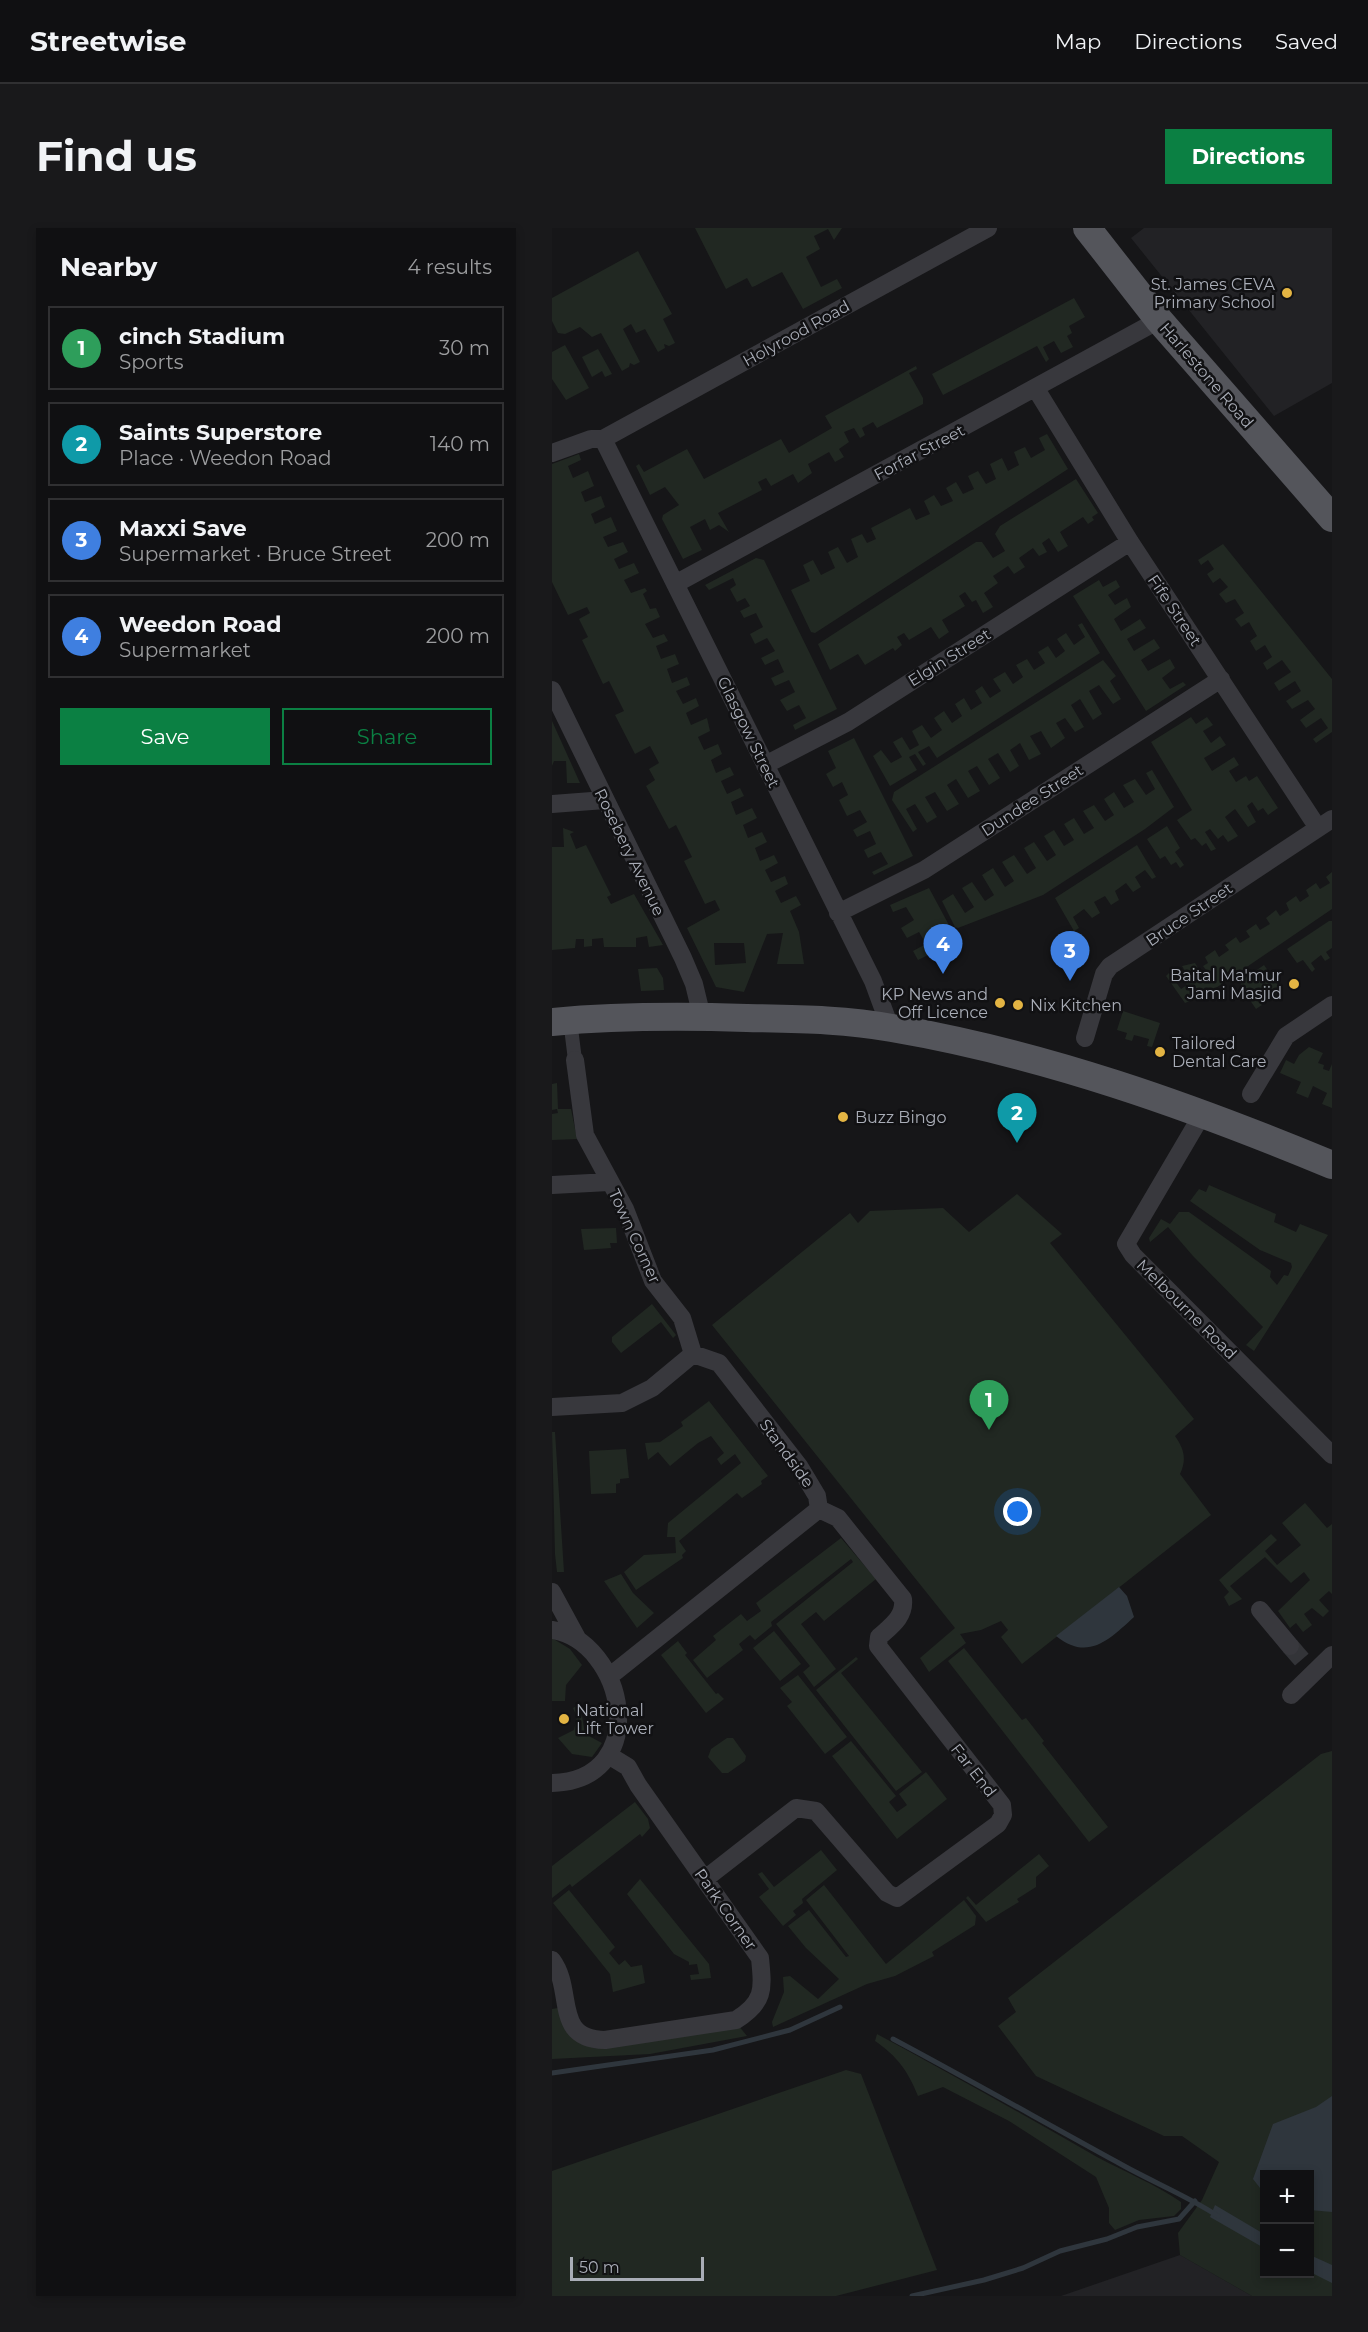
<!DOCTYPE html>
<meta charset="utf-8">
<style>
body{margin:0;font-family:Montserrat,sans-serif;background:#19191b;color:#f1f3f6}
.controls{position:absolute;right:18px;bottom:18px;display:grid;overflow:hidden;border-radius:0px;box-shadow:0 3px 9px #0003}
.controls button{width:54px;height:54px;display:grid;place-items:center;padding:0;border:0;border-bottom:2px solid #303032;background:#101012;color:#f1f3f6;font:30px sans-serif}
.scale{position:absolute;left:18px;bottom:15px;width:134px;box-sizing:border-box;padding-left:6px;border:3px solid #a9adb7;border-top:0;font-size:16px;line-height:21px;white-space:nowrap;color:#a9adb7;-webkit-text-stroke:4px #111113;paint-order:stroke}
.you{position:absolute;left:466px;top:1284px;width:21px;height:21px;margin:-15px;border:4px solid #fff;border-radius:50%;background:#1a73e8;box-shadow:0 0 0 9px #1a73e833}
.badge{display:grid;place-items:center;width:39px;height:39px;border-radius:50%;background:#0b8043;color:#fff;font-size:20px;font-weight:700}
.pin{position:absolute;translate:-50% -50px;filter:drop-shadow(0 2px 3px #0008)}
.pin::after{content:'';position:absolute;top:32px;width:21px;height:18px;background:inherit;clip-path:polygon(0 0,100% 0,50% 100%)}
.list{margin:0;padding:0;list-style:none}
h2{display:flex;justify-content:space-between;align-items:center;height:78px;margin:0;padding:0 24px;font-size:26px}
h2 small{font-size:20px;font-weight:400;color:#9c9d9f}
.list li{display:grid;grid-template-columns:39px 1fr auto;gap:18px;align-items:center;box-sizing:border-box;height:84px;margin:0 12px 12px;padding:0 12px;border:2px solid #303032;border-radius:0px}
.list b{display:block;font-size:22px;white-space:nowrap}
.list p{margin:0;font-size:20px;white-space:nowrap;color:#9c9d9f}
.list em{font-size:20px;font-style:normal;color:#9c9d9f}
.actions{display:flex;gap:12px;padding:18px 24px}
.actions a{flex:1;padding:14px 0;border:2px solid #0b8043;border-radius:0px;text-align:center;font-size:21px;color:#0b8043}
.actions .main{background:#0b8043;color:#fff}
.map{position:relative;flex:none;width:780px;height:2068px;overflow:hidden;border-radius:0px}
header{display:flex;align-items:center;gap:36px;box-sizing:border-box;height:84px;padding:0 30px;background:#101012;border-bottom:2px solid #303032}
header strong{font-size:28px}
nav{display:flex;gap:33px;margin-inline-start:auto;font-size:21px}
.intro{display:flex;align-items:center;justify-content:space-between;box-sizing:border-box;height:144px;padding:0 36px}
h1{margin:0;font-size:42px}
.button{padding:15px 27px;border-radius:0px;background:#0b8043;color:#fff;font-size:21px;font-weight:700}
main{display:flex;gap:36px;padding:0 36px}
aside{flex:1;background:#101012;border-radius:0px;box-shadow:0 3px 9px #0003}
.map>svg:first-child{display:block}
.built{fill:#222225}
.green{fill:#212822;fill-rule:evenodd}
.water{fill:#2f363d}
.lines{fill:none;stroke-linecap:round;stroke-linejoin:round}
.stream{stroke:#2f363d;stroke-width:5}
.minor-tunnel{stroke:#333438;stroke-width:18;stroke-dasharray:18 9;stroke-linecap:butt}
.pedestrian{stroke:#38383d;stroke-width:14}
.minor{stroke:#38383d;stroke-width:18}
.primary{stroke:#54555b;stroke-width:28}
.poi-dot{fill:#e3b443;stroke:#111113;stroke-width:2}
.labels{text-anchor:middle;stroke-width:5;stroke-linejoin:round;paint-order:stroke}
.poi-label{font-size:16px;fill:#a9adb7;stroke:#111113;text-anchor:start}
.street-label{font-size:16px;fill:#a9adb7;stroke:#111113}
</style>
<header>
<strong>Streetwise</strong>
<nav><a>Map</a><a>Directions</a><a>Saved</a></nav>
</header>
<div class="intro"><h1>Find us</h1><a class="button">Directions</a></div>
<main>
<aside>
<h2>Nearby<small>4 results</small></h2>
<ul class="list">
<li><span class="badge" style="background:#2e9e5b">1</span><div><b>cinch Stadium</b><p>Sports</p></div><em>30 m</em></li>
<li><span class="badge" style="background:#0f9aa8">2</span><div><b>Saints Superstore</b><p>Place · Weedon Road</p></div><em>140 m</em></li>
<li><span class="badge" style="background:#3f7fe0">3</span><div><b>Maxxi Save</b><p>Supermarket · Bruce Street</p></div><em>200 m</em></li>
<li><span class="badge" style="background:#3f7fe0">4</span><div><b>Weedon Road</b><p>Supermarket</p></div><em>200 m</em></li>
</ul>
<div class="actions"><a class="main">Save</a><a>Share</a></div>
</aside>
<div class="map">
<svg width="780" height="2068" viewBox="0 0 780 2068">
<rect width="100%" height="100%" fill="#161618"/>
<path class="built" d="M592,0H780V155L722,188L579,10Z
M628,2027L700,2068H509Z"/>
<path class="green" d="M143,0H290L282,12L276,1L262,8L268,21L254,29L269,59L285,51L290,60L251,81L230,44L203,58L200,59L195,50L174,61Z
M86,23L120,86L111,91L123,115L117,118L112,116L113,120L106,124L93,101L84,105L79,96L71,101L88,134L82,137L78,135L77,139L70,143L49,105L40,109L28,99L13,106L6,105L0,93V70Z
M522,70L533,89L517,98L520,105L515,108L521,119L509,125L502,113L491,119L497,131L494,134L485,118L391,167L380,146Z
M13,117L37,160L14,172L0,151V124Z
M46,121L60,146L53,149L50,143L40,149L30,129Z
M364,138L365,141L357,145L371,170V176L325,200L321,194L310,200L313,207L308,210L302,200L292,204L297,214L287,221L292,229L283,234L277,224L256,236L260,245L246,255L241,246L219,258L214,250L206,254L210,262L166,285L177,304L167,297L158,302L153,291L138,299L150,322L131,331L110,291L111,287L127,277L113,259L98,267L84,238L87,236L92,244L135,221L152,251L229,211L237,225L280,200L273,188Z
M495,206L516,241L263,405L259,404L239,362L258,353L251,337L261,332L269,347L283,340L276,324L286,319L295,335L306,329L299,311L310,306L315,315L324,311L319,300L358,280L364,292L378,286L372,273L382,267L389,278L401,273L394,260L404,254L411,266L422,261L416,248L426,243L434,256L444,251L438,236L450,230L456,243L467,237L462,224L473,219L479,230L493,222L487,210Z
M27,226L29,232L16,238L21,250L36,243L42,258L29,264L33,274L49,268L53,279L39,286L43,296L59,289L65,303L51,309L56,319L71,314L76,324L62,331L67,341L82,335L87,345L72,352L79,365L93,360L95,363L91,366L98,381L104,380L108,389L93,396L101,410L112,406L116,413L104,418L109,431L123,426L127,436L115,441L120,455L135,449L138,457L124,463L131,476L144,470L147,478L134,485L139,497L155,490L158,503L146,509L152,522L166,516L170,526L159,532L164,545L178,539L182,547L169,553L175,566L188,560L192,568L179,574L184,587L200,580L205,590L191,597L196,610L210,604L215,614L203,620L208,633L222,627L226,635L213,642L219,654L233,648L236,656L223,663L229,675L244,668L249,677L238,683L247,704L252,736H225L231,705L215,706L192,764L164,759L135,700L168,682L163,672L153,676L132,633L140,629L124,597L117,601L94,558L103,552L97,541L107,535L98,518L83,526L63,487L72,483L57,453L51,456L30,412L36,409L27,391L38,385L35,379L16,387L0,354V236ZM162,715H192L194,735L163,737Z
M524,251L546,285L540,289L542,292L536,296L531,289L508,304L516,318L506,324L497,310L490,315L495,324L487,328L481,320L467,330L473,339L462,346L456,338L441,348L446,355L432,365L441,379L431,385L424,372L420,374L413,364L407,368L413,378L390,392L397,404L387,411L379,399L357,412L352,405L345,409L350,417L343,423L341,420L313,437L306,426L278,442L266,416L424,314H430L441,330L453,323L443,306L448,298Z
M671,316L780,451V504L764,515L761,511L776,500L769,490L754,500L748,492L763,481L756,472L740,481L734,473L749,463L743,453L727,463L722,455L739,444L730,432L715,442L711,435L720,429L713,417L704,423L698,413L705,408L697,394L689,399L683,391L692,385L683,371L674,375L667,366L676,359L668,350L661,355L655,346L662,341L656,332L649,337L646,332Z
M204,330L212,332L285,481L243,502L241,497L254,490L247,477L235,483L228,472L243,464L237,452L223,458L219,450L232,444L226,431L213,437L209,430L223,423L215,410L203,416L198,406L211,399L204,385L192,390L188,383L198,378L193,370L185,374L178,361L184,357L181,350L157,362L153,357Z
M547,352L551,359L564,352L568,359L556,367L563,377L575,370L579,379L562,391L569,403L588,391L594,400L575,411L582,423L602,411L608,420L589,432L596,443L618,431L623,440L610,450L618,461L631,454L634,457L594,483L521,368Z
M530,395L548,425L385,530L377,518L366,524L374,536L371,538L363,526L357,529L365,542L338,558L321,528L329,522L339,535L350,529L341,514L350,509L358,522L367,517L360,503L370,497L379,510L390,502L382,490L392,483L400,495L410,488L403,476L412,470L419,482L430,475L423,463L430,458L438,470L449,463L441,451L453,444L461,456L471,449L464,437L475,431L482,442L493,435L486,424L496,418L504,430L513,423L505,411L514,405L522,417L533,409L526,397Z
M551,432L564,448L558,453L569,471L561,476L547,457L537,463L550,486L541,492L528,471L519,477L532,499L523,504L513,490L504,495L513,510L499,520L489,503L478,508L489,526L477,532L468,515L458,522L467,538L458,544L446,525L436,531L448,550L437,557L425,538L416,543L428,563L416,570L404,551L395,557L407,576L395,583L383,564L373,569L385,589L375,595L363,576L354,581L365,601L361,604L340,572L342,564Z
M639,489L644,496L655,489L661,497L651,503L659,515L668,508L674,517L652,530L660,543L682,529L687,537L677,543L684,554L694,548L697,553L705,548L726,580L716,587L711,580L706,583L700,574L695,578L704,594L696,599L683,581L673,589L686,608L676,614L671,607L666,611L658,601L653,604L664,621L659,623L654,615L650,618L643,610L639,612L625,592L640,582L599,514Z
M0,493L28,555H15L14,533H2L0,538Z
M302,510L361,628L322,647L320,644L336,636L329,624L316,630L312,622L324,616L318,603L305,609L301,602L315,594L308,582L295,588L287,572L296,567L290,554L281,559L274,546L284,540L276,523Z
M600,542L622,579L593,601L491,667L406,700L403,699L390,673L401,666L413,685L422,679L410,660L420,654L433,673L442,667L430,647L441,640L453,659L462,653L450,634L462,627L475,646L484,640L472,620L482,614L495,633L504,627L492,608L502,602L512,618L522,612L512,596L522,590L532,606L542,600L531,583L542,577L553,593L562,587L552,571L562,564L572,580L582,574L571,557L583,551L594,567L603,561L594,545Z
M615,598L628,620L623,624L632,637L628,640L624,634L619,637L613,628L608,631L595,611Z
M11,600L22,604L18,606L24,621L34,617L59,667L55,669L59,676L82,666L111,717L97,719L95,708L84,710V719H52L51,710L40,711V718L32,719V711H24L23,720L0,722V619H12Z
M585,617L604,649L600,651L593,642L583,649L589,659L581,664L574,655L563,663L567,672L559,677L553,668L542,674L548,685L540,690L532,681L521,689L527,700L522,703L503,670Z
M780,644V681L655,766L633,775L614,748L617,745L629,761L635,757L631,751L636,748L630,738L643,735L649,745L654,742L651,738L656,735L653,729L663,722L667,729L677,722L673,717L684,709L688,715L698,709L694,703L704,696L708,702L718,696L714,690L724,682L728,688L737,682L734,675L744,668L748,674L757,668L754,662L764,655L768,661L778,655L774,649Z
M377,660L405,712L399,714L404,722L382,733L378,726L366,732L361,723L374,716L367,704L355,710L349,700L362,692L354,679L341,684L338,677Z
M777,693H780V720L774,724L778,730L773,733L769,727L759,735L763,741L760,744L751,732L745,735L735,721Z
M712,737L730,763L723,767L718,760L705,769L710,777L704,781L689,759V753Z
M105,740L111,750L112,762L89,763L86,741Z
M571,783L608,795L600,819L595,818L597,811L582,807L580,813L573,811L575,805L565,802Z
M757,819L771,825L766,835L772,837L771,841L777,843L780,836V880L770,876L775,865L761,858L756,870L744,865L749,854L728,845L734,832L742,836L747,827Z
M5,855L6,881H19L25,911L0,912V886L6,885L5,881L0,882V856Z
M657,957L724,986L722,994L744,1004L748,996L776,1007L702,1123L694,1117L711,1099L641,1028L616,999L598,1014L597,1010L609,991L618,996L627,984H637L719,1043L718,1049L725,1057L732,1047L736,1048L740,1039L739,1035L708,1022L638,973L647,961L654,964Z
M465,966L510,1006L498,1015L642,1191L623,1208C632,1221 635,1231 628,1246L659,1287L470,1436L449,1409L456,1402L449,1393L429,1402L408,1406L414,1415L377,1444L368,1430L403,1400L160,1097L298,985L306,995L318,983L391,980L417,1004Z
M64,1000L65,1015H58L59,1020L32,1022L29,1001Z
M100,1076L124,1107L121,1110L109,1094L69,1125L60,1114V1109Z
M157,1173L216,1248L209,1253L210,1256L190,1270L185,1265L127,1313L134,1323L130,1327L131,1330L84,1362L72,1344L92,1327L124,1325L123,1309H115L116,1295L189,1235L183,1226L169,1237L165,1231L172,1225L159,1208L146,1215L118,1238L106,1224L96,1232L93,1215L108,1214L131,1198L129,1194Z
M0,1204H3L12,1344H5L3,1326Z
M74,1221L77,1250L68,1251V1255L64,1256V1265L39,1266L37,1223Z
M753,1275L775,1300L780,1296V1366L777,1363L767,1372L777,1383L771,1389L760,1380L752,1386L760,1397L751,1404L744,1395L738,1400L726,1383L758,1352L752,1344L739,1355L713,1329L678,1358L690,1371L677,1378L672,1369L677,1364L667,1352L719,1306L725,1312L713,1323L725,1337L749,1317L730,1295Z
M289,1310L324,1351L272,1393L264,1384L249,1396L284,1441L262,1459L251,1444L258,1438L224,1396L301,1334L299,1331L219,1394L220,1398L203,1412L198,1407L187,1416L191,1422L155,1450L141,1432L164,1412L161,1408L189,1386L195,1393L209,1383L204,1375Z
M69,1346L81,1365L102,1385L85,1400L52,1353Z
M222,1403L249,1436L228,1453L201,1420Z
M0,1410L18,1421L30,1437L14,1457L13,1473H0Z
M126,1413L135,1425L133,1427L164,1466L166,1465L172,1471L154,1485L109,1427Z
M412,1420L470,1492L474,1490L492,1513L490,1515L556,1599L537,1614L396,1433Z
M304,1429L306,1431L289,1445L370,1544L344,1563L264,1462Z
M246,1447L295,1509L273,1526L235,1478L240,1474L228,1460Z
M28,1476L33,1506L50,1515L40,1529L20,1526L6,1510L22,1502L25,1489L21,1480Z
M175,1510H181L194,1528L193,1533L176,1545H170L156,1529L159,1521Z
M299,1513L344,1568L337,1574L345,1584L355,1577L347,1566L374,1544L395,1571L345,1611L280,1528Z
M780,1523V2068H700L628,2027L626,2005L650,1972L667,1934L630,1908H612L484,1848L446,1798L464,1784L456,1770L769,1526ZM712,1946H758V2046H712Z
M83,1574L96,1591L98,1600L90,1609L88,1606L20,1659L18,1656L0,1670V1638Z
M269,1622L285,1642L250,1671L251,1675L241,1683L244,1687L231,1698L207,1669L217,1661L206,1646L210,1644L222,1659Z
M487,1626L497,1638L484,1649V1659L465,1671L467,1674L434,1694L414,1670L416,1668L424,1677Z
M88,1651L157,1736L159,1750L139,1752L138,1747L147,1746L145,1736L137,1737V1734L122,1726L75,1666Z
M272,1657L334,1736L412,1672L424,1688L423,1697L380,1724L382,1728L343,1748L315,1756L221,1799L220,1794L232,1764L231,1749L238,1748L266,1771L287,1751L254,1720L236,1698L257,1682L294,1729L297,1728L254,1672Z
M17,1662L63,1719L57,1725L67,1737L73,1732L79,1739L90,1737L93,1755L61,1764L58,1746L1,1675Z
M6,1780L26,1814L186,1797L195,1808L98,1826L0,1831V1781Z
M325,1806C399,1846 472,1887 545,1929C573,1944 603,1956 629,1974V1981L622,1988L587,1992L563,2002L557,1995V1980L544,1949L457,1893L391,1859L366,1868C356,1843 345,1828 323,1813Z
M294,1842L309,1846L385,2042L284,2068H0V1943Z"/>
<path class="water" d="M567,1359L575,1368L582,1389C558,1411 536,1434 504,1408Z
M780,1868V1984L758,1982V1946H712V1965L701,1951L721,1896L764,1879Z
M663,1977L712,2006V2020L658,1989Z
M758,2027L780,2037V2055L758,2044Z"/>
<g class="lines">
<path class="stream" d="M341,1811C416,1851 490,1893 565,1934C598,1953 634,1967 666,1988
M0,1845L161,1822L238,1802L288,1779
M360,2068L432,2052L471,2040L508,2023L555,2011L585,1999L627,1991L643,1973"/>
<path class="minor-tunnel" d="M738,1418L751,1433"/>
<path class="pedestrian" d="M18,792L23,832"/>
<path class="minor" d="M484,161L578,314L766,600
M51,211L321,753L338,799
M0,225L39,211H51L436,0
M125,355L607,92
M0,462L131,730L142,756L150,789
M213,537L296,494L578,314
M0,576L53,572
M286,685L372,642L669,451
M533,810L552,746L558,738L780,591
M23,832L33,907L73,981L101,1053L130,1090L141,1126
M699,866L734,808L780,777
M651,885L574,1016L581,1027L780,1227
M0,957L57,954
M0,1179L70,1175L100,1160L141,1126L167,1135L247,1238L265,1268L267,1281L58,1448
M0,1364L25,1410
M708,1382L738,1418
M0,1402C73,1413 102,1552 0,1555
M739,1467L780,1427
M153,1651L244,1580L264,1583L335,1665L345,1670L446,1596L451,1587L450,1577L326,1418L327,1409C339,1398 353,1389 351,1371L286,1290L267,1281
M0,1732C23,1763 0,1811 53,1812L184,1792C213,1774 211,1761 208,1730L86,1557L76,1539L58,1528"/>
<path class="primary" d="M535,0L607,92L780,290
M0,794C64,788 130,788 195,790C243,791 292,791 340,800C492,826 638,878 780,937"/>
</g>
<g class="poi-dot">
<circle cx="735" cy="65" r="6"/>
<circle cx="742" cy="756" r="6"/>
<circle cx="448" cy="775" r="6"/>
<circle cx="466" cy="777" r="6"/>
<circle cx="608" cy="824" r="6"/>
<circle cx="291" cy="889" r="6"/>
<circle cx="12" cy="1491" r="6"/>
</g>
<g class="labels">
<g class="poi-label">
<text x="723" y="62" text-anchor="end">St. James CEVA<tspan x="723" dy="18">Primary School</tspan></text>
<text x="730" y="753" text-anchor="end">Baital Ma'mur<tspan x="730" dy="18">Jami Masjid</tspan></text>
<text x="436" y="772" text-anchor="end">KP News and<tspan x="436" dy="18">Off Licence</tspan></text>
<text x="478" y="783">Nix Kitchen</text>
<text x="620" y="821">Tailored<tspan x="620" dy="18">Dental Care</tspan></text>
<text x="303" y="895">Buzz Bingo</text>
<text x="24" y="1488">National<tspan x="24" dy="18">Lift Tower</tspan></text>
</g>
<g class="street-label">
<text transform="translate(244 105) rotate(-29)" y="6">Holyrood Road</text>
<text transform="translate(655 147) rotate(49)" y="6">Harlestone Road</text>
<text transform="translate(367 224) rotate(-28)" y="6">Forfar Street</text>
<text transform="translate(623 382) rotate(56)" y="6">Fife Street</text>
<text transform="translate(397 429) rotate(-32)" y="6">Elgin Street</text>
<text transform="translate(197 504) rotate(64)" y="6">Glasgow Street</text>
<text transform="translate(480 572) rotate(-33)" y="6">Dundee Street</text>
<text transform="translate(78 624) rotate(64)" y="6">Rosebery Avenue</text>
<text transform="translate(637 686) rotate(-34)" y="6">Bruce Street</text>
<text transform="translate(83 1008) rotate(65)" y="6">Town Corner</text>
<text transform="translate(635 1081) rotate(45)" y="6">Melbourne Road</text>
<text transform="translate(235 1225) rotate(54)" y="6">Standside</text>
<text transform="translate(422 1542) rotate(52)" y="6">Far End</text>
<text transform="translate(174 1681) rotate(55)" y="6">Park Corner</text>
</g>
</g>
</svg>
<div class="controls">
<button>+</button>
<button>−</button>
</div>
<div class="scale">50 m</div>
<div class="you"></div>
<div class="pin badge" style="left:437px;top:1202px;background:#2e9e5b">1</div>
<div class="pin badge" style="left:465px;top:915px;background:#0f9aa8">2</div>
<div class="pin badge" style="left:518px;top:753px;background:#3f7fe0">3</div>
<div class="pin badge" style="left:391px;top:746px;background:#3f7fe0">4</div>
</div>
</main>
